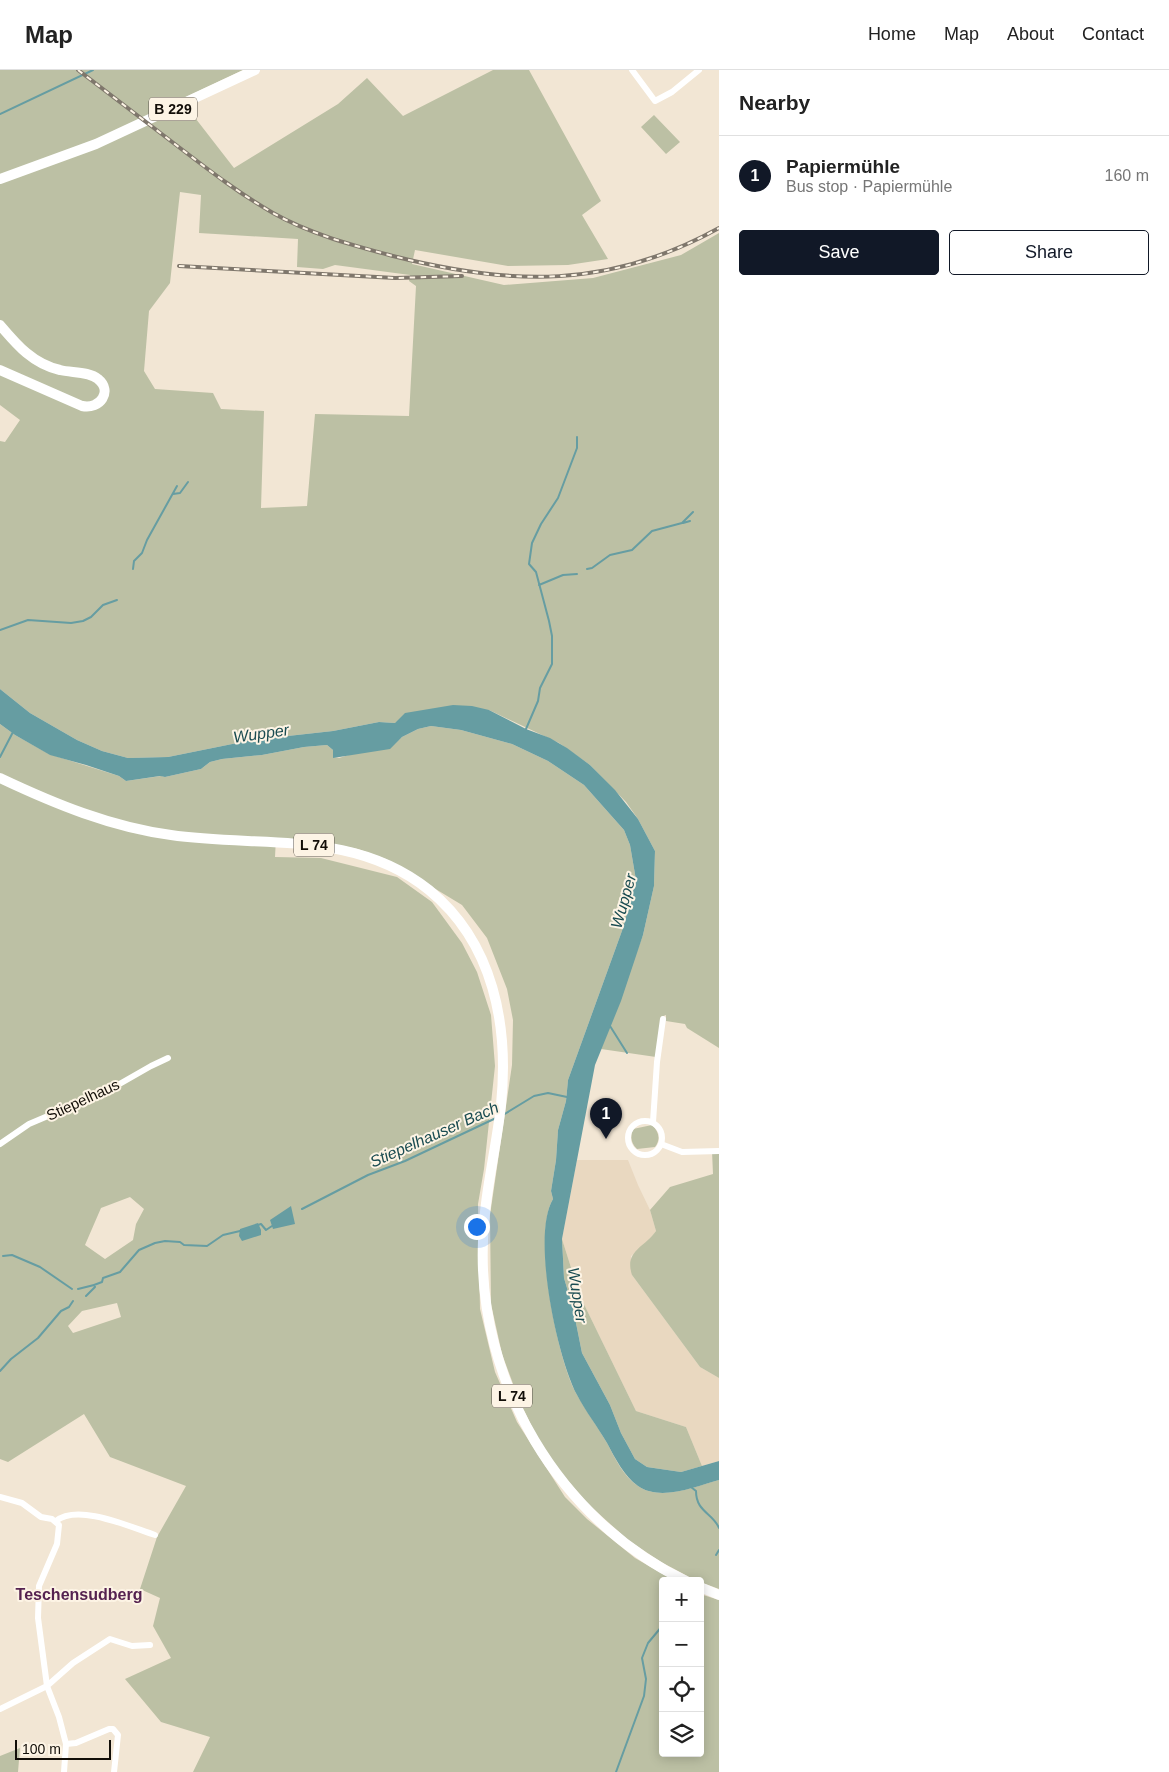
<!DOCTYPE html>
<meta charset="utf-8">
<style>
body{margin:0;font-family:Arial,sans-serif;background:#f2f2f2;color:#222}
.controls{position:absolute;right:15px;bottom:15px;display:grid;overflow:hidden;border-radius:5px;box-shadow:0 2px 12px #0003}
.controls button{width:45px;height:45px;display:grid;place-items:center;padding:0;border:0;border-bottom:1px solid #e0e0e0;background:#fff;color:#222;font:25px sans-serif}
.scale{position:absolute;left:15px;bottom:12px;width:96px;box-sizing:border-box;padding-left:5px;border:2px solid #120e08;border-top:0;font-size:14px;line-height:18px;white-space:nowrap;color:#120e08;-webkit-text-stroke:4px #fdf4e5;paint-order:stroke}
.you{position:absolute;left:476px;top:1156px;width:18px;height:18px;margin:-12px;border:4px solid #fff;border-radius:50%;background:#1a73e8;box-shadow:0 0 0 8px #1a73e833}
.badge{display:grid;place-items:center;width:32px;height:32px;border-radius:50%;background:#111827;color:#fff;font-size:16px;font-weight:700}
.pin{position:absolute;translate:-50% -41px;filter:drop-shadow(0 1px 2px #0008)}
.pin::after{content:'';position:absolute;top:26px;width:18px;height:15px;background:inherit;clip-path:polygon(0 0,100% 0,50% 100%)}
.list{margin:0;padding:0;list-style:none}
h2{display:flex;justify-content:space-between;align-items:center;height:65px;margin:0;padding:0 20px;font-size:21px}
h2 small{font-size:16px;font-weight:400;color:#767676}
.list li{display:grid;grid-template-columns:32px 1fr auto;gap:15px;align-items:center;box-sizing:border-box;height:80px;padding:0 20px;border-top:1px solid #e0e0e0}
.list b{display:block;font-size:19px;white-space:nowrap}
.list p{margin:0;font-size:16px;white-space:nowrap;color:#767676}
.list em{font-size:16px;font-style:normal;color:#767676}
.actions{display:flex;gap:10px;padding:15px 20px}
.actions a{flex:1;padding:11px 0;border:1px solid #111827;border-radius:5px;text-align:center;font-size:18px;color:#111827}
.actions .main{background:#111827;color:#fff}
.icon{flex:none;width:28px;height:28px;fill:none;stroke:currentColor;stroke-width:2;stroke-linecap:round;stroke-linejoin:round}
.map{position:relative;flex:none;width:719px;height:1702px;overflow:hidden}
header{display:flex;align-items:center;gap:30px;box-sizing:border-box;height:70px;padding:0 25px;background:#fff;border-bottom:1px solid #e0e0e0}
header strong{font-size:24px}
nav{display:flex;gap:28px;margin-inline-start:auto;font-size:18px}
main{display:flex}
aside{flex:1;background:#fff}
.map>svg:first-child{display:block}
.built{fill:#e9d8c0}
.green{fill:#bcc0a4;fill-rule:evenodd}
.water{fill:#669da2}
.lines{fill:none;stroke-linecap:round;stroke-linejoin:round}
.stream{stroke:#669da2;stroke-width:2}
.minor{stroke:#fff;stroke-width:6}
.primary{stroke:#fff;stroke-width:10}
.rail-casing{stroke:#7f776c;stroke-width:4}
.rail{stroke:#fdf4e5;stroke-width:2;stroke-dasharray:5.5;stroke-linecap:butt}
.labels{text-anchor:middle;stroke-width:4;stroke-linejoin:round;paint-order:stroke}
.shield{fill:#fdf4e5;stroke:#58534a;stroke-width:1}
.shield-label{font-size:14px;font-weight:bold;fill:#120e08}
.street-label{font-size:15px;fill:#120e08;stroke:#fdf4e5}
.water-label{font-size:16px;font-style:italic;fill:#1a4c51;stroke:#fdf4e5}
.neighbourhood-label{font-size:16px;font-weight:bold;fill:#552250;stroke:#fdf4e5}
</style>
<header>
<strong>Map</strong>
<nav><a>Home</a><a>Map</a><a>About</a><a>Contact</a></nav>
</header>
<main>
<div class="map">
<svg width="719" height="1702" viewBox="0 0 719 1702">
<rect width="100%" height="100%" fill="#f2e6d4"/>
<path class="built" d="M577,1090H628L638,1115L650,1140L656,1161L650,1169L631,1186L632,1205L700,1297L719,1308V1391L702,1396L686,1357L636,1341L580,1226L562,1169Z"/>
<path class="green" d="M0,0H243L186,27L189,40L234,98L338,34L367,8L403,46L493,0H529L601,131L582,145L608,189L568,195L508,196L415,180L412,194L504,215L593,208L681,185L719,163V978L687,958L685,954L666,951V945L661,947L656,987L601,979L643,865L654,816L655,781L638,749L626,732L590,695L559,673L489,640L395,653L379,652L333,661L252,670L168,687L128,688L102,681L77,670L30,643L0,619V371L5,372L20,350L0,335ZM180,122L201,125L199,163L298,169L297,197L323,199L335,195L410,205L409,211L416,216L409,346L315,344L307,436L261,438L264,341L221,339L213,323L155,319L144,301L149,241L170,213Z
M654,45L680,72L666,84L641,57Z
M0,654L15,665L49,684L119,706L126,711L161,706L165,707L201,699L210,692L222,689L262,685L304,677L327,675L333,680V687L339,688L352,684L390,678L402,667L418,659L431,656L461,660L512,674L548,691L584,715L624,760L630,775L636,810L623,858L568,1010L566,1031L558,1060L556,1090L551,1121L553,1129C532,1163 557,1290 577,1325C586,1341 597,1356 607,1373C615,1388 623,1406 638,1416C661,1432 695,1416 719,1410V1519L700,1512V1511H697L661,1492L628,1470L588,1434L558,1399L537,1367L519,1330L502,1284L491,1234L490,1145L512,995L513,950L507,919L487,868L462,835L386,789L358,779L333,774L276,768L275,787L321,788L397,807L432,832L462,873L477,902L491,945L495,996L484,1099L478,1134L480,1239L495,1302L517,1352L565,1427L587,1449L635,1488L675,1511H663V1683H700V1524L719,1530V1702H193L210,1667L161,1652L125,1609L171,1588L153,1556L160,1528L140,1519L157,1467L186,1416L110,1387L84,1344L8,1392L0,1389ZM130,1127L144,1139L136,1154L133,1170L105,1189L85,1175L101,1138ZM117,1233L121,1247L73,1263L68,1256L82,1241Z
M652,1055C659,1062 661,1069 655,1077L637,1079C631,1073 630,1067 633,1059Z
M712,1081H719V1308L700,1297L632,1205C624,1181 644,1178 656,1161L650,1140L670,1117L713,1104Z
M562,1169L580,1226L636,1341L686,1357L702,1396L681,1402L647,1397L635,1389L621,1363L610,1335L582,1283L573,1238L564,1208Z
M20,1678L18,1702H0V1686Z"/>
<path class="water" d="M0,619L30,643L77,670L102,681L128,688L168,687L252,670L333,661L379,652L395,653L405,643L453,635L472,636L489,640L526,659L550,668L567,678L590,695L615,720L638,749L655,781L654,816L643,865L621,931L595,995L562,1169L564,1208L573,1238L582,1283L610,1335L621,1363L635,1389L647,1397L681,1402L719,1391V1410C696,1416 661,1432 638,1416C624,1406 615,1388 607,1373C597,1356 586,1342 577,1325C557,1288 531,1165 553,1129L551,1121L556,1090L558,1060L566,1031L568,1010L623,858L636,810L630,775L624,760L584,715L548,691L512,674L461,660L431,656L418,659L402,667L390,679L333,688V680L327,675L304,677L262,685L222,689L210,692L201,699L165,707L160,706L126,711L119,706L86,695L50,685L15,665L0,654Z
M291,1136L295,1154L273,1159L270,1150Z
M258,1153L261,1160V1165L242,1171L239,1166L240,1159Z"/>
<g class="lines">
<path class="stream" d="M0,44L93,0
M173,424L180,423L188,412
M683,453L690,451
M133,499L134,491L142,483L147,470L177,416
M587,499L592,498L610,485L632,480L652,461L682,453L693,442
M539,515L563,505L577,504
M0,560L28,550L71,553L83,551L91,547L103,535L117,530
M526,659L538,631L540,618L552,594V566L549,551L536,502L529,494L532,473L541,454L558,428L577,378V367
M0,687L13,662
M610,956L627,983
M503,1045L534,1026L548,1023L567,1027
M302,1139L368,1105L405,1091L496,1048
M258,1155L261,1154L266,1160L272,1156
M3,1186L12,1185L40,1197L72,1219
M78,1219L94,1215
M86,1226L95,1217L94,1215L102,1212L103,1208L120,1202L139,1180L155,1173L165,1171L180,1172L184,1175L207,1176L223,1165L240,1161
M0,1301L11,1289L38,1268L61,1241L69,1237L73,1231
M691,1417L696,1421C696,1442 713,1443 719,1458
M716,1485L719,1480
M616,1702L644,1626L646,1609L642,1588L648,1573L663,1555"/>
<path class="minor" d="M632,0L655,31L672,22L699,0
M628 1068a17 17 0 1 1 34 0a17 17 0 1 1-34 0Z
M653,1052L657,992L663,949
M0,1074L29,1054L109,1020L151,996L168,988
M661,1074L682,1082L719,1081
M0,1427L22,1433L41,1447L52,1449L59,1455L57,1474L39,1516L38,1548L47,1616L59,1647L66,1674L64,1702
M56,1451C78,1433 130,1457 155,1465
M0,1639L47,1616L73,1593L110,1569L132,1576L150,1575
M66,1674L76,1673L109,1659H113L118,1665L114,1702"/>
<path class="primary" d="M0,109L96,74L255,0
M0,255C17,275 33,294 60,300C71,303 89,301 98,309C113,321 100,340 82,336L0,300
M0,708C55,734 111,757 171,765C260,778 353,759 429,820C494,873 509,956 501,1035C496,1081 484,1125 483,1171C477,1311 559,1450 686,1511
M700,1517L719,1525"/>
<defs>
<path id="rail" d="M78,0C112,26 146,52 180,78C210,101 240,124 273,143C310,164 352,175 393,186C511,216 609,219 719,158
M179,196L395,208L462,206"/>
</defs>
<use href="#rail" class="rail-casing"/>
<use href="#rail" class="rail"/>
</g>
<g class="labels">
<g class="shield">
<rect x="149" y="27.5" width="48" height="23" rx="4"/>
<rect x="294" y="763.5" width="40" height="23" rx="4"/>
<rect x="492" y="1314.5" width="40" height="23" rx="4"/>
</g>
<g class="shield-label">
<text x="173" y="44">B 229</text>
<text x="314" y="780">L 74</text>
<text x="512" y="1331">L 74</text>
</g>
<g class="street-label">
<text transform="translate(83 1030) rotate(-25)" y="5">Stiepelhaus</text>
</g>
<g class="water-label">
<text transform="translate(261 663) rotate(-8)" y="6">Wupper</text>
<text transform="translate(623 831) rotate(-74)" y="6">Wupper</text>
<text transform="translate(434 1064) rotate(-24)" y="6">Stiepelhauser Bach</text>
<text transform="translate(578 1225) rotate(81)" y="6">Wupper</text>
</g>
<g class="neighbourhood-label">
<text x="79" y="1530">Teschensudberg</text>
</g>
</g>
</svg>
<div class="controls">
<button>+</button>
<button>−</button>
<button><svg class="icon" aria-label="locate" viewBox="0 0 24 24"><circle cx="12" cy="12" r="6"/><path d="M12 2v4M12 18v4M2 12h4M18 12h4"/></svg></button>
<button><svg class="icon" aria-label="layers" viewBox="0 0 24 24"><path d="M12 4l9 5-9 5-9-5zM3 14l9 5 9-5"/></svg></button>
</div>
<div class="scale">100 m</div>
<div class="you"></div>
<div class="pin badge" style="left:606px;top:1069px">1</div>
</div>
<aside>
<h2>Nearby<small></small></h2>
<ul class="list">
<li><span class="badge">1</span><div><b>Papiermühle</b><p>Bus stop · Papiermühle</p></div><em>160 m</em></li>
</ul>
<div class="actions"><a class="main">Save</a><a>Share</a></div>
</aside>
</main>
